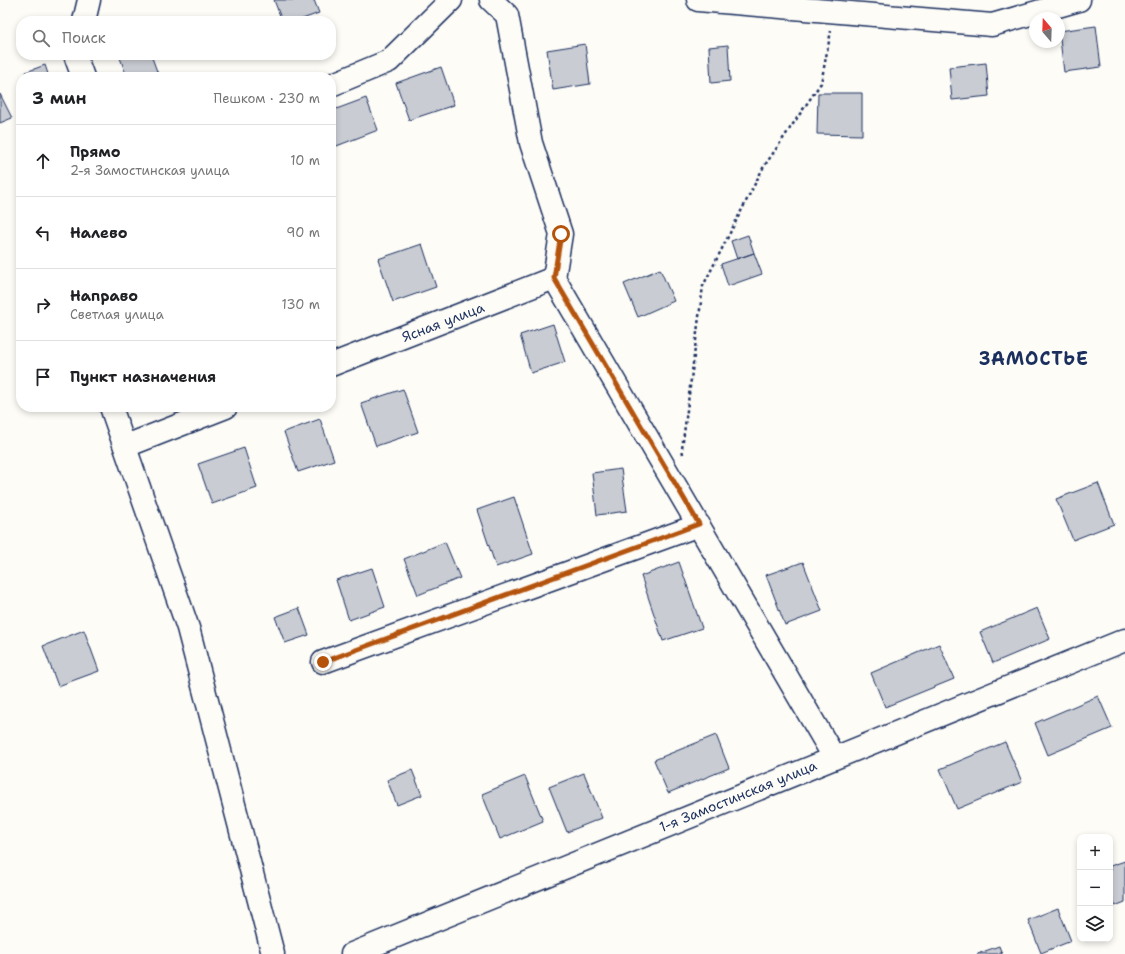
<!DOCTYPE html>
<html lang="ru">
<meta charset="utf-8">
<style>
body{margin:0;font-family:"Shantell Sans",sans-serif;background:#f2f2f2;color:#202124}
.controls{position:absolute;right:12px;bottom:12px;display:grid;overflow:hidden;border-radius:8px;box-shadow:0 2px 6px #0003}
.controls button{width:36px;height:36px;display:grid;place-items:center;padding:0;border:0;border-bottom:1px solid #e0e0e0;background:#fff;color:#202124;font:20px sans-serif}
.compass{position:absolute;left:1029px;top:12px;width:36px;height:36px;border-radius:50%;background:#fff;box-shadow:0 2px 6px #0003;rotate:341deg}
.stop{position:absolute;width:12px;height:12px;margin:-9px;border:3px solid #b45309;border-radius:50%;background:#fff}
.stop.end{background:#b45309;border-color:#fff;box-shadow:0 1px 4px #0008}
.list{margin:0;padding:0;list-style:none}
h2{display:flex;justify-content:space-between;align-items:center;height:52px;margin:0;padding:0 16px;font-size:17px}
h2 small{font-size:13px;font-weight:400;color:#757577}
.list li{display:grid;grid-template-columns:26px 1fr auto;gap:12px;align-items:center;box-sizing:border-box;height:72px;padding:0 16px;border-top:1px solid #e0e0e0}
.list b{display:block;font-size:15px;white-space:nowrap}
.list p{margin:0;font-size:13px;white-space:nowrap;color:#757577}
.list em{font-size:13px;font-style:normal;color:#757577}
.icon{flex:none;width:22px;height:22px;fill:none;stroke:currentColor;stroke-width:2;stroke-linecap:round;stroke-linejoin:round}
.map{position:relative;flex:none;width:1125px;height:954px;overflow:hidden}
.search{position:absolute;background:#fff;box-shadow:0 2px 6px #0003;left:16px;top:16px;width:320px;height:44px;display:flex;align-items:center;gap:10px;box-sizing:border-box;padding:0 14px;border-radius:16px;color:#757577;font-size:15px}
.panel{position:absolute;background:#fff;box-shadow:0 2px 6px #0003;left:16px;top:72px;width:320px;height:340px;border-radius:16px}
.map>svg:first-child{display:block}
.building{fill:#c9ccd3;stroke:#1b2f5e}
.lines{fill:none;stroke-linecap:round;stroke-linejoin:round}
.minor-casing{stroke:#1b2f5e;stroke-width:25}
.path{stroke:#1b2f5e;stroke-width:2.5;stroke-dasharray:3 3;stroke-linecap:butt}
.minor{stroke:#fdfcf7;stroke-width:22}
.route{stroke:#b45309;stroke-width:5}
.labels{text-anchor:middle;stroke-width:3;stroke-linejoin:round;paint-order:stroke}
.street-label{font-size:14px;fill:#1b2f5e;stroke:#fdfcf7}
.district-label{font-size:18px;font-weight:bold;letter-spacing:1px;fill:#1b2f5e;stroke:#fdfcf7}
</style>
<div class="map">
<svg width="1125" height="954" viewBox="0 0 1125 954">
<rect width="100%" height="100%" fill="#fdfcf7"/>
<filter id="ink" filterUnits="userSpaceOnUse"><feTurbulence type="fractalNoise" baseFrequency=".025" numOctaves="2"/><feDisplacementMap in="SourceGraphic" scale="8" xChannelSelector="R" yChannelSelector="G"/><feConvolveMatrix kernelMatrix="1 2 1 2 8 2 1 2 1" color-interpolation-filters="sRGB"/></filter>
<g filter="url(#ink)">
<path class="building" d="M274,0H314L319,13L297,21H282Z
M1096,26L1101,67L1064,72L1059,31Z
M585,44L590,84L553,90L547,50Z
M728,45L730,81L711,83L709,47Z
M119,55H151L158,74L148,77H127Z
M986,63L989,96L952,100L949,67Z
M45,65L49,77H28L26,72Z
M441,67L454,105L409,120L396,83Z
M818,93H862V135L817,134Z
M0,94L12,118L0,123Z
M366,98L378,130L334,147L331,140V111Z
M748,235L754,253L737,259L731,241Z
M422,244L436,287L393,302L378,259Z
M754,253L762,274L728,286L721,264Z
M660,269L674,301L638,317L624,284Z
M553,324L565,362L531,373L520,335Z
M403,389L418,432L376,446L361,403Z
M320,419L334,460L298,472L284,432Z
M244,448L257,488L212,504L198,464Z
M621,469L627,511L597,515L592,473Z
M1098,483L1114,524L1073,540L1056,499Z
M514,497L533,554L496,567L477,510Z
M445,542L460,578L418,595L404,559Z
M679,562L702,628L663,641L641,576Z
M803,562L822,611L785,625L766,575Z
M372,568L385,607L349,620L336,580Z
M299,608L309,635L285,643L275,617Z
M1037,608L1050,639L993,663L980,632Z
M84,630L99,671L58,686L43,646Z
M939,644L954,679L885,707L871,673Z
M1098,696L1112,728L1048,755L1035,723Z
M716,735L729,768L668,793L654,760Z
M1005,742L1022,782L957,809L940,769Z
M412,770L422,795L397,805L387,780Z
M584,773L602,818L567,832L549,787Z
M525,776L543,821L500,839L482,794Z
M1125,861V902L1115,906L1110,890V866Z
M1058,908L1071,941L1041,953L1028,920Z
M999,946L1002,954H977Z"/>
<g class="lines">
<defs>
<path id="minor" d="M491,0L507,15L531,143L561,234L554,278
M698,0L992,25L1079,0
M84,21L89,0
M76,55V58L83,77
M331,85L389,61L451,0
M554,278L834,757
M331,365L554,278
M111,407L188,628L273,954
M126,446L226,407
M323,662L699,525
M352,954L1125,640"/>
</defs>
<use href="#minor" class="minor-casing"/>
<path class="path" d="M683,454L682,449L703,286L763,168L821,83L831,31"/>
<use href="#minor" class="minor"/>
</g>
</g>
<g class="lines" filter="url(#ink)">
<path class="route" d="M323,662L699,524L554,278L561,234"/>
</g>
<g class="labels">
<g class="street-label">
<text transform="translate(443 322) rotate(-21)" y="5">Ясная улица</text>
<text transform="translate(738 796) rotate(-22)" y="5">1-я Замостинская улица</text>
</g>
<g class="district-label">
<text x="1034" y="365">ЗАМОСТЬЕ</text>
</g>
</g>
</svg>
<div class="controls">
<button>+</button>
<button>−</button>
<button><svg class="icon" aria-label="layers" viewBox="0 0 24 24"><path d="M12 4l9 5-9 5-9-5zM3 14l9 5 9-5"/></svg></button>
</div>
<svg class="compass" viewBox="-18 -18 36 36"><path d="M0-13l5 13h-10z" fill="#e53935"/><path d="M0 13l5-13h-10z" fill="#757577"/></svg>
<div class="stop" style="left:561px;top:234px"></div>
<div class="stop end" style="left:323px;top:662px"></div>
<div class="search"><svg class="icon" aria-label="search" viewBox="0 0 24 24"><circle cx="10" cy="10" r="6"/><path d="M15 15l6 6"/></svg>Поиск</div>
<section class="panel">
<h2>3 мин<small>Пешком · 230 m</small></h2>
<ul class="list">
<li><svg class="icon" aria-label="ahead" viewBox="0 0 24 24"><path d="M12 20V5M6 11l6-6 6 6"/></svg><div><b>Прямо</b><p>2-я Замостинская улица</p></div><em>10 m</em></li>
<li><svg class="icon" aria-label="left" viewBox="0 0 24 24"><path d="M17 20v-9H6M10 6l-5 5 5 5"/></svg><div><b>Налево</b></div><em>90 m</em></li>
<li><svg class="icon" aria-label="right" viewBox="0 0 24 24"><path d="M7 20v-9h11M14 6l5 5-5 5"/></svg><div><b>Направо</b><p>Светлая улица</p></div><em>130 m</em></li>
<li><svg class="icon" aria-label="arrive" viewBox="0 0 24 24"><path d="M6 21V4h12l-3 4 3 4H6"/></svg><div><b>Пункт назначения</b></div></li>
</ul>
</section>
</div>
